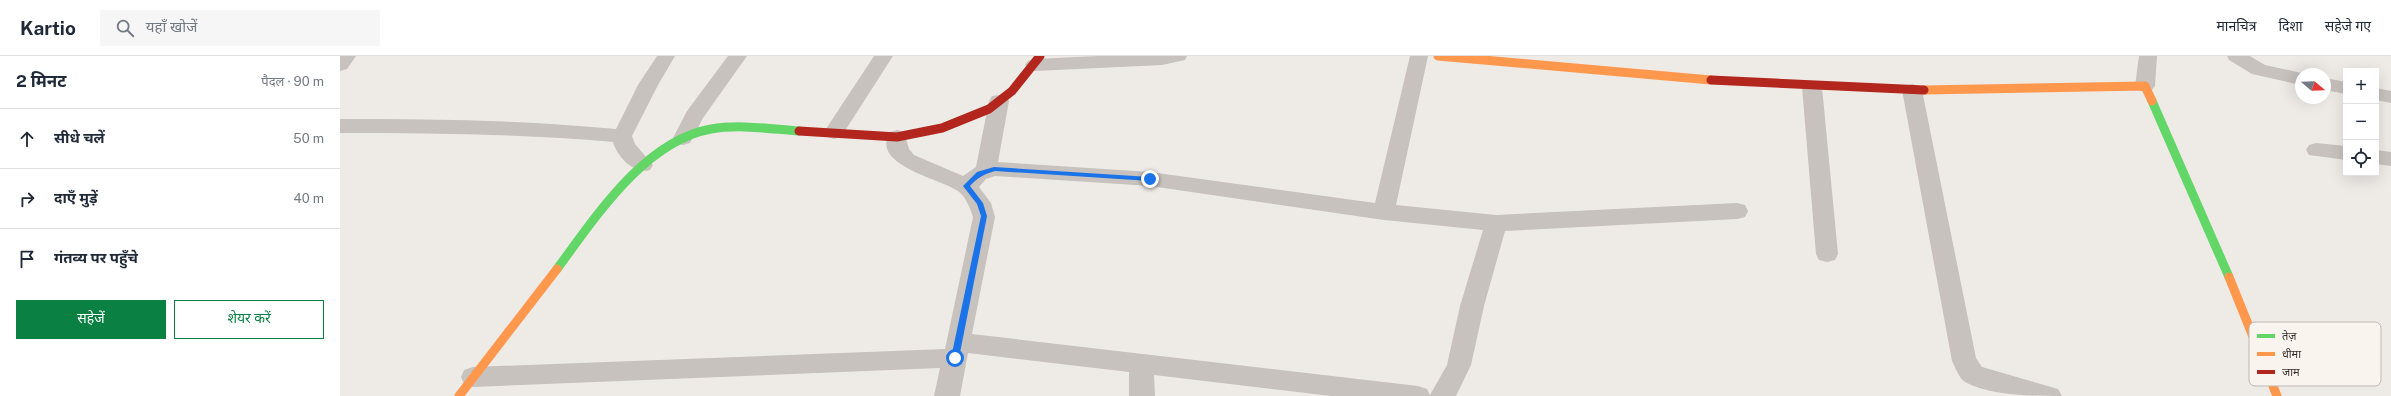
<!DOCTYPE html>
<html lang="hi">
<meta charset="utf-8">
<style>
body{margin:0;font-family:"Public Sans","Noto Sans Devanagari",sans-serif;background:#f6f6f7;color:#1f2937}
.controls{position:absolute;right:12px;top:12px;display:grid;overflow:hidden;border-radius:0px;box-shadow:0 4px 16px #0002}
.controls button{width:36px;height:36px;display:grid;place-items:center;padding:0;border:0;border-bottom:1px solid #e0e1e3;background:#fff;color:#1f2937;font:20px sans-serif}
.compass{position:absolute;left:1955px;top:12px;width:36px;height:36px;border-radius:50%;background:#fff;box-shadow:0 4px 16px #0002;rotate:109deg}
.stop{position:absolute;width:12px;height:12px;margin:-9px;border:3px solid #1a73e8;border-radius:50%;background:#fff}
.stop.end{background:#1a73e8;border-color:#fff;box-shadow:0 1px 4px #0008}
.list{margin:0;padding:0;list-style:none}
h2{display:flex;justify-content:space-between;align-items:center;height:52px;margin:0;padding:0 16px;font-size:17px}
h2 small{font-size:13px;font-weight:400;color:#747a83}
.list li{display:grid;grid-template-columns:26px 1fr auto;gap:12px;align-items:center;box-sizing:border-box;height:60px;padding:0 16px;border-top:1px solid #e0e1e3}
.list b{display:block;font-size:15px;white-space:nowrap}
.list em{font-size:13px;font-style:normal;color:#747a83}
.actions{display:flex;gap:8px;padding:12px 16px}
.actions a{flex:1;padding:9px 0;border:1px solid #0b8043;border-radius:0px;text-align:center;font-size:14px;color:#0b8043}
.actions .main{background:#0b8043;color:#fff}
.icon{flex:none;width:22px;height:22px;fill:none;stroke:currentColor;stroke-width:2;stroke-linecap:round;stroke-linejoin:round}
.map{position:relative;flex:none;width:2051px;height:340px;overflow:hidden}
header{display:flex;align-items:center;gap:24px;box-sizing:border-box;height:56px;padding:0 20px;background:#fff;border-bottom:1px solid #e0e1e3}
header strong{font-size:19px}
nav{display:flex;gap:22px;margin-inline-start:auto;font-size:14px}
.search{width:280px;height:36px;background:#f6f6f7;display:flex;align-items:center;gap:10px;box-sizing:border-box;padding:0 14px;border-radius:0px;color:#747a83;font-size:15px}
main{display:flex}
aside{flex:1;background:#fff}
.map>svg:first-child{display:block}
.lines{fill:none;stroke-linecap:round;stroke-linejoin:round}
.street{fill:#c8c2be;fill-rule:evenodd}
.fast{stroke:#63d668;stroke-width:9}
.slow{stroke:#ff974d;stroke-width:9}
.jam{stroke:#b3261e;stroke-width:9}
.route{fill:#1a73e8}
.key{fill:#f9f4ee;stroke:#bfb9b4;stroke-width:1}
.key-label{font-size:11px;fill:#382f2c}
</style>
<header>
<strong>Kartio</strong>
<div class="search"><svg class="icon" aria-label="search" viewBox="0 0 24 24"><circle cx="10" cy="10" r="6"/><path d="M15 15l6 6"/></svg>यहाँ खोजें</div>
<nav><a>मानचित्र</a><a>दिशा</a><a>सहेजे गए</a></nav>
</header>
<main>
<aside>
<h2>2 मिनट<small>पैदल · 90 m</small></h2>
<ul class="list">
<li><svg class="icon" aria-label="ahead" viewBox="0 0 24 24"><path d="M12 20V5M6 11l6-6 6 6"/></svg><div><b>सीधे चलें</b></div><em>50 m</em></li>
<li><svg class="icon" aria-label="right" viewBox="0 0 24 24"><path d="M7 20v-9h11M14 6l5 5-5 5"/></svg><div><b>दाएँ मुड़ें</b></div><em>40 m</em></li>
<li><svg class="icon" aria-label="arrive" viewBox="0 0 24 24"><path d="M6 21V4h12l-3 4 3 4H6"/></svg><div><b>गंतव्य पर पहुँचे</b></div></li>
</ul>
<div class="actions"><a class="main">सहेजें</a><a>शेयर करें</a></div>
</aside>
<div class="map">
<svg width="2051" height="340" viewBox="0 0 2051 340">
<rect width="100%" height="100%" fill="#eeeae6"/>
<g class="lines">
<path class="street" d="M0,0H16L7,13L0,15Z
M317,0H335L318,29L292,80L295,88L313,109L310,114C295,119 277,101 273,86C183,78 91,77 0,77V63C92,63 184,64 276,73L298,29Z
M388,0H407L363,62L350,87L343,89L336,87L333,82L347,55Z
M534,0H553L501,81L494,83L487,81L484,76Z
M758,0H847L845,4L822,9L695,15L688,13L685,9L688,5L695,3Z
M1070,0H1088L1056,149L1156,159L1397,147L1405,149L1408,155L1405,161L1397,163L1165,175L1144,250L1131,309L1116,340H991L814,319L815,340H789V316L628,297L620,340H594L600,312L133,331L124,328L121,321L124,314L133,311L605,293L633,161C630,152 626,141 618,135C601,123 529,109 550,76L557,74L564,76L569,93L574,99L623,120L636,111L649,45L652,40L659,39L666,40L669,45L658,106L810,116L1035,147ZM655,120L810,130L1044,164L1143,174L1120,250L1107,309L1090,339L1087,333L1078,330L632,278L655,161L651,147L639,131L646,123Z
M1799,0H1817L1815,30L1812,34L1805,36L1798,34L1795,30Z
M1887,0H1910L1925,9L1966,18H1961V29L1912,18L1889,4Z
M1985,22L2006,26V38L1985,34Z
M1472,25L1479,27L1482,31L1498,198L1495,204L1487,206L1479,204L1476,198L1462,31L1465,27Z
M1572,28L1579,30L1582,34L1636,302L1642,311L1718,333L1722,340C1692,340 1651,340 1625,326C1619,322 1615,311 1612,305L1562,34L1565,30Z
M2036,32L2051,35V47L2036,44Z
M1976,87L2006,90V104L1969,99L1966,94L1969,89Z
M2036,94L2051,96V110L2036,108Z"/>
<path class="fast" d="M1812,45L1889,221
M217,213C255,162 304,85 371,73C400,68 430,73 459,75"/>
<path class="slow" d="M1098,0L1371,24
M1584,34L1805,30L1812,45
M1889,221L1937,340
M119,340L217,213"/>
<path class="jam" d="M1371,24L1584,34
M459,75L557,81L602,72L649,53L672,35L700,0"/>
</g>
<path class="route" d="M654,111L810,121L813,123L810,125L655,115C644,118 637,122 630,130L643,147L647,160L619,302L615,305L611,302L641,160L637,148L623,130L637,116Z"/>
<rect x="1909" y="266" width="132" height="64" rx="6" class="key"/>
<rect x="1917" y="278" width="18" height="4" fill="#63d668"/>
<rect x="1917" y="296" width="18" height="4" fill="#ff974d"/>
<rect x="1917" y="314" width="18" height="4" fill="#b3261e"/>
<g class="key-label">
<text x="1942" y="284">तेज़</text>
<text x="1942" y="302">धीमा</text>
<text x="1942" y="320">जाम</text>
</g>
</svg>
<div class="controls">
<button>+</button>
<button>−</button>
<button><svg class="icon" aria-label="locate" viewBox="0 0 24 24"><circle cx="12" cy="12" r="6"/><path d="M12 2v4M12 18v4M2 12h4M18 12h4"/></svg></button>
</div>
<svg class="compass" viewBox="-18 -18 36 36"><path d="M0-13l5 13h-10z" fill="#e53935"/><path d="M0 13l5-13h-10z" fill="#747a83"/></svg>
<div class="stop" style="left:615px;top:302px"></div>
<div class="stop end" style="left:810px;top:123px"></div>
</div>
</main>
